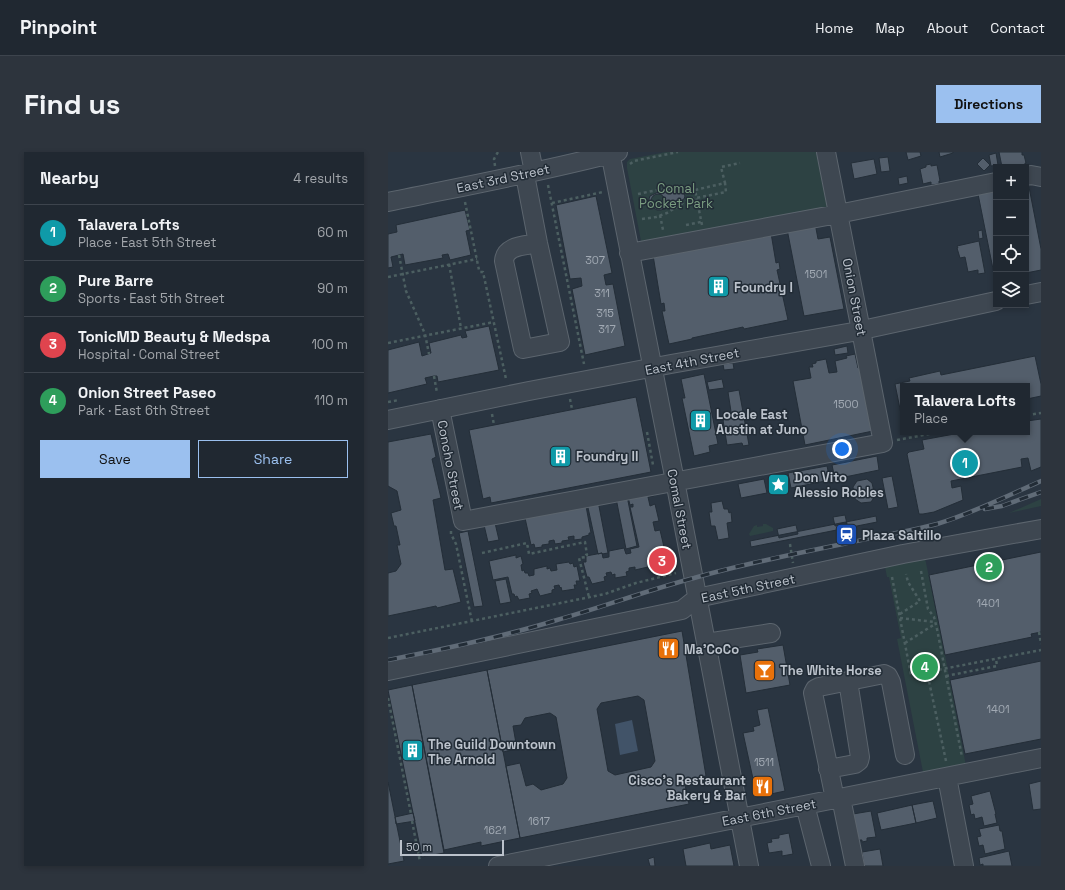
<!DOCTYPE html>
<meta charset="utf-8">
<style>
body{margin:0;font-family:"Space Grotesk",sans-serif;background:#2d343d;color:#f1f3f6}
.controls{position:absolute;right:12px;top:12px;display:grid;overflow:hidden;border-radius:0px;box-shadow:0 2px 6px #0003}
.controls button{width:36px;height:36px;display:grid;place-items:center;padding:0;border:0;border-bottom:1px solid #3d444d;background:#202831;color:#f1f3f6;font:20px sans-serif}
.scale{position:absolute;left:12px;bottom:10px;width:104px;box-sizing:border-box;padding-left:4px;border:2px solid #bbc2cb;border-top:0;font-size:11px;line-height:14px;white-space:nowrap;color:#bbc2cb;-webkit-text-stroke:3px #222c36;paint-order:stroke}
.you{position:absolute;left:454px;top:297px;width:14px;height:14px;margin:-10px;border:3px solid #fff;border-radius:50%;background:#1a73e8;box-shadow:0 0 0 6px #1a73e833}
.badge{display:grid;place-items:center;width:26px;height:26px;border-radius:50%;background:#9bc0ef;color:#fff;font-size:13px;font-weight:700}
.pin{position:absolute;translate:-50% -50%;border:2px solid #fff;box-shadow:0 1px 4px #0006}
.popup{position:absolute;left:512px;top:231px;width:130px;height:52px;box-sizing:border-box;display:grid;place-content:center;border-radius:0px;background:#202831;filter:drop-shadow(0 1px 3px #0005);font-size:13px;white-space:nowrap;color:#a2a6ab}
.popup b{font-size:15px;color:#f1f3f6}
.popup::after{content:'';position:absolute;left:50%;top:100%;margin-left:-8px;border:8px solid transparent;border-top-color:#202831}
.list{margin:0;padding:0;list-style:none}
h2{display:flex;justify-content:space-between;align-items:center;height:52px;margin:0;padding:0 16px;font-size:17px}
h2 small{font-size:13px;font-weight:400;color:#a2a6ab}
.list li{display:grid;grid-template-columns:26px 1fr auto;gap:12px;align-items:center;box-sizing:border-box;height:56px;padding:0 16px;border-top:1px solid #3d444d}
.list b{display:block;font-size:15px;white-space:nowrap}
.list p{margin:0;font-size:13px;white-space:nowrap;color:#a2a6ab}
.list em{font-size:13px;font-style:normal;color:#a2a6ab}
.actions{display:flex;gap:8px;padding:12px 16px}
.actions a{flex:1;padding:9px 0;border:1px solid #9bc0ef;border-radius:0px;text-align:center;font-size:14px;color:#9bc0ef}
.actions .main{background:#9bc0ef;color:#111}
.icon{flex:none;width:22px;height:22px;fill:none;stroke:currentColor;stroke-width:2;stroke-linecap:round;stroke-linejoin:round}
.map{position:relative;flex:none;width:653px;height:714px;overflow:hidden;border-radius:0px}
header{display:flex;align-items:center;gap:24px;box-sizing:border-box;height:56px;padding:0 20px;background:#202831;border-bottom:1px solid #3d444d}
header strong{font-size:19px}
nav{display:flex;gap:22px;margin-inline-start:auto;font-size:14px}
.intro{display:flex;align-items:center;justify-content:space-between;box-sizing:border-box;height:96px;padding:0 24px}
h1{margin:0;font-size:28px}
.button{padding:10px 18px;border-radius:0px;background:#9bc0ef;color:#111;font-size:14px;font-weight:700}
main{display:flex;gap:24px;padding:0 24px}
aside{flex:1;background:#202831;border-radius:0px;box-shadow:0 2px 6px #0003}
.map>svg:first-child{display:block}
.green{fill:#2d4243}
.water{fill:#415368}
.building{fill:#535e6b;stroke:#242e38;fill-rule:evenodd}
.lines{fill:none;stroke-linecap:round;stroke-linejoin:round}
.minor-casing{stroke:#5c656e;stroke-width:20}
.path{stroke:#4c5f61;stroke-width:2.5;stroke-dasharray:3 3;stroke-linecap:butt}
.minor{stroke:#3e4751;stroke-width:18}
.rail-casing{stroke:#606b77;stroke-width:4.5}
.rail{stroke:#222c36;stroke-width:3;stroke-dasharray:9;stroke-linecap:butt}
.labels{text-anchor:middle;stroke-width:3;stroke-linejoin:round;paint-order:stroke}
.number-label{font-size:11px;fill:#a1a9b3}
.street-label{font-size:13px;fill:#bbc2cb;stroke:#222c36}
.park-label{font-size:13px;fill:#7b9e82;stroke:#222c36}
.poi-label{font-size:13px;font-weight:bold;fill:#bbc2cb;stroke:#222c36;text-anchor:start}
</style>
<header>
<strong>Pinpoint</strong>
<nav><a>Home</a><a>Map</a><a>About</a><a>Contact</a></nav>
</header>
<div class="intro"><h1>Find us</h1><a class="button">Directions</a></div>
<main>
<aside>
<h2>Nearby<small>4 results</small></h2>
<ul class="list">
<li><span class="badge" style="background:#0f9aa8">1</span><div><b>Talavera Lofts</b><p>Place · East 5th Street</p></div><em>60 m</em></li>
<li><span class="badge" style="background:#2e9e5b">2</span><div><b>Pure Barre</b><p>Sports · East 5th Street</p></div><em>90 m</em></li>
<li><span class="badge" style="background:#e0444e">3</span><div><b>TonicMD Beauty &amp; Medspa</b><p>Hospital · Comal Street</p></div><em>100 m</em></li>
<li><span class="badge" style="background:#2e9e5b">4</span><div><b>Onion Street Paseo</b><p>Park · East 6th Street</p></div><em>110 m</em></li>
</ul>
<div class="actions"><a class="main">Save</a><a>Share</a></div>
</aside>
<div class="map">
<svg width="653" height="714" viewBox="0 0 653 714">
<rect width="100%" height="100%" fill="#2a3541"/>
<path class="green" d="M278,0H432L441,57L255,92L253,89L239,16V10L242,7Z
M653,347V354L621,361Z
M375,372H378L385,376V379L362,384L361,382L366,374L369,373V375L375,374Z
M537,406L557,503L578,614L536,621L535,620L509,487L513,486L501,425H499L497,415Z"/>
<path class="water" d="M244,568L250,599L232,603L227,572Z"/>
<path class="building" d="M518,0H532L533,4L520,8Z
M551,0H565V1L552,5Z
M611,0H634V3H636L638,11H637V13L625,15H614Z
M608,1L610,13L603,14L601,3Z
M500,5L502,19L493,20L491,6Z
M595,6L602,13L596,19L589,12Z
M486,7L489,22L466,27L463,11Z
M543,12V14L549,13L552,29H551V32L543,33V30L535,32L532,17L538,15V13Z
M519,24L520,31L511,33L510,26Z
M641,35L653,97V118L638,121V36Z
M280,38L292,39L295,40L297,44L296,47L284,54L273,58H269L262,54L261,47L262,44L268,41Z
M608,39V127H607L590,42Z
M263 49a7 7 0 1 1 14 0a7 7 0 1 1-14 0Z
M208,44L224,121L216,123L218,133L225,132L237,194L197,203L184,137L194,134L193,126L182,127L168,53Z
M77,58L82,78L78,79L83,103L62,108L60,102L54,103L55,106L17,113L15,102L3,105L5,115L0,116V82L9,80L8,73Z
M427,71L430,87L442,85L456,157L416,164L399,77Z
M594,78L595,86L591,87L590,79Z
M383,81L388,111L391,110L392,117L389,118L400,168L356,177L355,175L304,186V187L281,192L274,159H277L276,151L273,152L265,103Z
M591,89L597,121L590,122V118L580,120L577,105L572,106L569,96H570L569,94Z
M101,174L111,218L50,230L49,224H46L37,226L39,232L0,241V198L31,190L34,204L43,201L41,191L73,183L74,186L79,185L77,179Z
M459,194L460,201L447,203L446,197Z
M467,202L470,216H472L485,279L417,293L405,229L423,226L421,215H425L424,212L428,211V209L438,207L441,221L449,220L447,209L459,206L458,204Z
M647,204L653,232V244L639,247V234H515V272L507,232L522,229L521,226L552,219L553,223Z
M345,211L346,217L336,218L335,212Z
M316,222L330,292L321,294L322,300L306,304L294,246H297L293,227Z
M334,227L336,236L321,238L319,230Z
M351,238L361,293L355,294L354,291L339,293L335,268L344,266L340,240Z
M248,245L263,320L103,351L102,345L95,347L81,278Z
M653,267V315L643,319L640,306L633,307L634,315L563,329L564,336L573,334L575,348L546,360L535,362H531L519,302L521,300L536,297L534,288L577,280H639V269Z
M43,282L48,305L44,307L53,346L45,348L57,418L65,417L73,450L49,456L48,454L0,464V421L8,419L13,412L9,393H12L8,374H6L3,361L13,358L9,339L0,334V290Z
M489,304L491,318L447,327L444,313Z
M439,314L442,328L403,336L400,321Z
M504,324L510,355L500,357L494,326Z
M376,327L379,341L353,346L350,332Z
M479,327L484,331L487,344L483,350L473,351L467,347L465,335L469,329Z
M264,335L266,344L260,345L262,354L267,352L271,369L265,370L267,379L272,378L276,395L270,396L272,404L277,403L279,412L260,416V415L247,418V415L241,416V419L238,420L239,424L227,426V422L224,423L223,420L218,421L219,424L216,425L217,429L204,432L201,425H199L195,410H198V404L214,401L215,406L221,405V399L236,396L238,402L243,401L242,397L251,395L242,355H245V352L242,353L239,341Z
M239,344L249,394L238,397L228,346Z
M210,349L220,401L214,402V401L210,402L199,351Z
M334,349L336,357H340L341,361L343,360L344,370L339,371L341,386L330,388L327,374H323L321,360H324L323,351Z
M198,354L203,381H201V383L194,385V387L186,388V384L180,385L181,388L174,389V391L167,392L166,388L161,389V392L154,393V395L147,396L146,392L143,393L137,366Z
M457,363L459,372L447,374L445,365Z
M488,364L489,370L363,395L362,389Z
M107,371L111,388L100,390L96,373Z
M408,373L410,382L391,386L389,377Z
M80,379L95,454L86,455L71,381Z
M653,400V480L643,482L644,485L557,503L541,423Z
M128,403V406L133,404L135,412L133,413L134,419L136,418L137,421H140L141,424L146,423V417L159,414V417L162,416L163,419L169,418L168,412L181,410L182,412L185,411L186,415L189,414L192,429H188L189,433H186L187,437L174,439L173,435L172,436L171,433L166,434L167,437L164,438V441L152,444L149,437L143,439L144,441L141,442L142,446L131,448L129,444L127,445L126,442H124L120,425L105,428L101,409Z
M118,427L123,450L112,452L107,429Z
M294,479L318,624L296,628L301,652L132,686L118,614L132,611L138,634L145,632L153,638L175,632L179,626L168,565L162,561L137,566L133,573L125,574L129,597L115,600L99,518ZM250,544L256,548L267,609L263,615L227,623L220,619L209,557L213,551Z
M395,493L402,533L358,541L352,503L370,500L369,497Z
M653,509V587L577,602L562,528Z
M99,518L132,686L93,694V690L56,698L24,533Z
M24,533L56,701L34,705L0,538Z
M380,556L397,639L369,645L355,581L366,579L365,575L372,573L369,558Z
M653,629V657L645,658L641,632Z
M0,630L16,709L0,712Z
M602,639L608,662H607L609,671L596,674L594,665L587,667L586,662L583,663L581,653L585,652L583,644Z
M545,649L549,666L528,671L524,653Z
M524,653L528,671L493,678L489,661Z
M483,659L488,685L479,686V689L474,690V688H470L465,662Z
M25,661L27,669L8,672L7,665Z
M611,673L612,679H614L617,697L597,702L595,693L591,694L589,685L593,684L591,677Z
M401,681L405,702L394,704V699L381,701L379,691L384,690L383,687L391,686V683Z
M322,691L323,697L342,693L346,714H298L295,697Z
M492,697L495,714H476L474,700Z
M621,699L624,714H595V712L592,713L591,706Z
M266,705L267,714H262L260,707Z"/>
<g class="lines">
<defs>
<path id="minor" d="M142,0L146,20
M222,0L287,329L361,714
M137,23L150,91L172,190L135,197L116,109C117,93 137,94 150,91
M638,24L643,23L653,25
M0,50C77,34 154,20 230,0
M241,101L450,62L608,30
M638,143L653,140
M52,257L75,369L495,291L438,0
M0,268L141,239L283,212L465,180L608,149
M318,491L383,481
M0,519L294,458L309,446L515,402L653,377
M440,617L467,612L471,609L472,605L460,529
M559,625L576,714
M453,646L467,714
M447,647L425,541L427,537L431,535L496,522L500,524L503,530L517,603
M417,653L433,714
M110,714L653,606"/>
</defs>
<use href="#minor" class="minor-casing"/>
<path class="path" d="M242,12L246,9L290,0
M107,14L106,7L110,0
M160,33L196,212
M250,42C260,40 271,37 281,37C291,37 296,40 307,38
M77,50L91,118L92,120H95L118,227
M164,51L215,40
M272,63L275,78H276
M254,67L268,65L279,61L298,49L308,46L338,40L337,31
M298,73L313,70
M314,73L307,38L337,31L333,15L352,11
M11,103L18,139L37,182L41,202
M61,112L73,176
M0,125L89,107
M0,191L106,170
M46,224L49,241
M182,247L184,257
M0,250L11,248
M104,262L106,273
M639,263L653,261
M259,280L265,313
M509,288L552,280
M63,379V382L68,392L84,470
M402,392L405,411
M94,401L139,391L141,402L197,390L199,403H198V405L191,406L201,445
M533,419L540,457L546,465L549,477L574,605
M504,425L523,523L539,520L558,609
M512,462L532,449L520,430L518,422
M512,466L547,470
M651,480L653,492
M0,486L217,442L248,431L288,421
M517,491L547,472
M539,520L653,498
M558,524L609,514L608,507
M0,546L23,662
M24,669L32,710"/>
<use href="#minor" class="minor"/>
<defs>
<path id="rail" d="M597,357L614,354L653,340
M0,508C57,497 114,485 169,468C215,455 260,438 306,426C355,412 405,402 455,392C486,385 518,380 549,372C585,361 619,344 653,329"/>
</defs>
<use href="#rail" class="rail-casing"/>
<use href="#rail" class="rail"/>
</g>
<defs>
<symbol id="building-square" viewBox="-11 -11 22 22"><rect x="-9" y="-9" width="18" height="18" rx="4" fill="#0f9aa8" stroke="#222c36"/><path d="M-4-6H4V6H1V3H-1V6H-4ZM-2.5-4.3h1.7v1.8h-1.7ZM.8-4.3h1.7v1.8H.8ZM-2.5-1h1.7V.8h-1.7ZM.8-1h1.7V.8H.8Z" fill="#fff"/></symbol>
<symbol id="sight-square" viewBox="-11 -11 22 22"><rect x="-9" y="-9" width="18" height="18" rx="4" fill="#0f9aa8" stroke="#222c36"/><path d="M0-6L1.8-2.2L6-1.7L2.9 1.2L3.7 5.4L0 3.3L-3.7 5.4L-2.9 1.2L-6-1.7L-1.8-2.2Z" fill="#fff"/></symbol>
<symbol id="station-square" viewBox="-11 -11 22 22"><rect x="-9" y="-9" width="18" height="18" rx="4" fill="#1a4fb4" stroke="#222c36"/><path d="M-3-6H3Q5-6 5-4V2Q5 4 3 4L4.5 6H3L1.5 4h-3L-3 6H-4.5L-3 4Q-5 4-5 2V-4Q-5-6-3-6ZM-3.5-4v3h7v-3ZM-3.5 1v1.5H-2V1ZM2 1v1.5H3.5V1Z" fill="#fff"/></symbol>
<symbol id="restaurant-square" viewBox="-11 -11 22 22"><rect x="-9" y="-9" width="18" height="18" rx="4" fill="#e8710a" stroke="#222c36"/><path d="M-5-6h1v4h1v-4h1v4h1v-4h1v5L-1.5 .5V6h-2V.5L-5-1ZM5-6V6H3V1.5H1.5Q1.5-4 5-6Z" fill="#fff"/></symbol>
<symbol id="bar-square" viewBox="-11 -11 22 22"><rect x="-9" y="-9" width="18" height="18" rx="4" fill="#e8710a" stroke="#222c36"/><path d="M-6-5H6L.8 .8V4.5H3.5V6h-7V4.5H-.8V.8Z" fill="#fff"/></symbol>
</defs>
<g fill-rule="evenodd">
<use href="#building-square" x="318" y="122" width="25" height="25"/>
<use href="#building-square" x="300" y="256" width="25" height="25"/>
<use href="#building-square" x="160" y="292" width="25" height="25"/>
<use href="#sight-square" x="378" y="320" width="25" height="25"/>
<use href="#station-square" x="446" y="370" width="25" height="25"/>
<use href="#restaurant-square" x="268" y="484" width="25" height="25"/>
<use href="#bar-square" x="364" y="506" width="25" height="25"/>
<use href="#building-square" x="12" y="586" width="25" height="25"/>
<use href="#restaurant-square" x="362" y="622" width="25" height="25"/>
</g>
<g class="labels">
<g class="number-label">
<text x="207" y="112">307</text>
<text x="428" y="126">1501</text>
<text x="214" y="145">311</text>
<text x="217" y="165">315</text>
<text x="219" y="181">317</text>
<text x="458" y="256">1500</text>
<text x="600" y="455">1401</text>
<text x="610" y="561">1401</text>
<text x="376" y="614">1511</text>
<text x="151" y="673">1617</text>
<text x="107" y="682">1621</text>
</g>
<g class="street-label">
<text transform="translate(115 26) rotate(-12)" y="5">East 3rd Street</text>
<text transform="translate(467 145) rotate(79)" y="5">Onion Street</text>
<text transform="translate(304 209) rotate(-11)" y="5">East 4th Street</text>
<text transform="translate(63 313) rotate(79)" y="5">Concho Street</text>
<text transform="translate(292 357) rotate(79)" y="5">Comal Street</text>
<text transform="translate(360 436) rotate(-12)" y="5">East 5th Street</text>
<text transform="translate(381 660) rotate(-11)" y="5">East 6th Street</text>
</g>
<g class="park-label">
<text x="288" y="41">Comal<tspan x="288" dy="15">Pocket Park</tspan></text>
</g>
<g class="poi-label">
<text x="346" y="140">Foundry I</text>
<text x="328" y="267">Locale East<tspan x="328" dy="15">Austin at Juno</tspan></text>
<text x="188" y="309">Foundry II</text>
<text x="406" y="330">Don Vito<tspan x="406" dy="15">Alessio Robles</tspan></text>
<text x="474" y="388">Plaza Saltillo</text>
<text x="296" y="502">Ma'CoCo</text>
<text x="392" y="523">The White Horse</text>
<text x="40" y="597">The Guild Downtown<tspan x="40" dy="15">The Arnold</tspan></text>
<text x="358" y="633" text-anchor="end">Cisco's Restaurant<tspan x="358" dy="15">Bakery &amp; Bar</tspan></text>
</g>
</g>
</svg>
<div class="controls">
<button>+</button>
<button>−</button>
<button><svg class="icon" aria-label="locate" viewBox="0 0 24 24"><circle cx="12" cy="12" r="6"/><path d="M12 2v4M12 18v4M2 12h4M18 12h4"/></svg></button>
<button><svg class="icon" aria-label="layers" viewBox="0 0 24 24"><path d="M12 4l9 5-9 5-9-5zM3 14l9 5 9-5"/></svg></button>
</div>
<div class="scale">50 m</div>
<div class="you"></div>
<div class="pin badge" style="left:577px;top:311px;background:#0f9aa8">1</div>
<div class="popup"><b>Talavera Lofts</b>Place</div>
<div class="pin badge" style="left:601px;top:415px;background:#2e9e5b">2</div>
<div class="pin badge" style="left:274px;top:409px;background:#e0444e">3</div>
<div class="pin badge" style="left:537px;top:515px;background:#2e9e5b">4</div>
</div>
</main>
